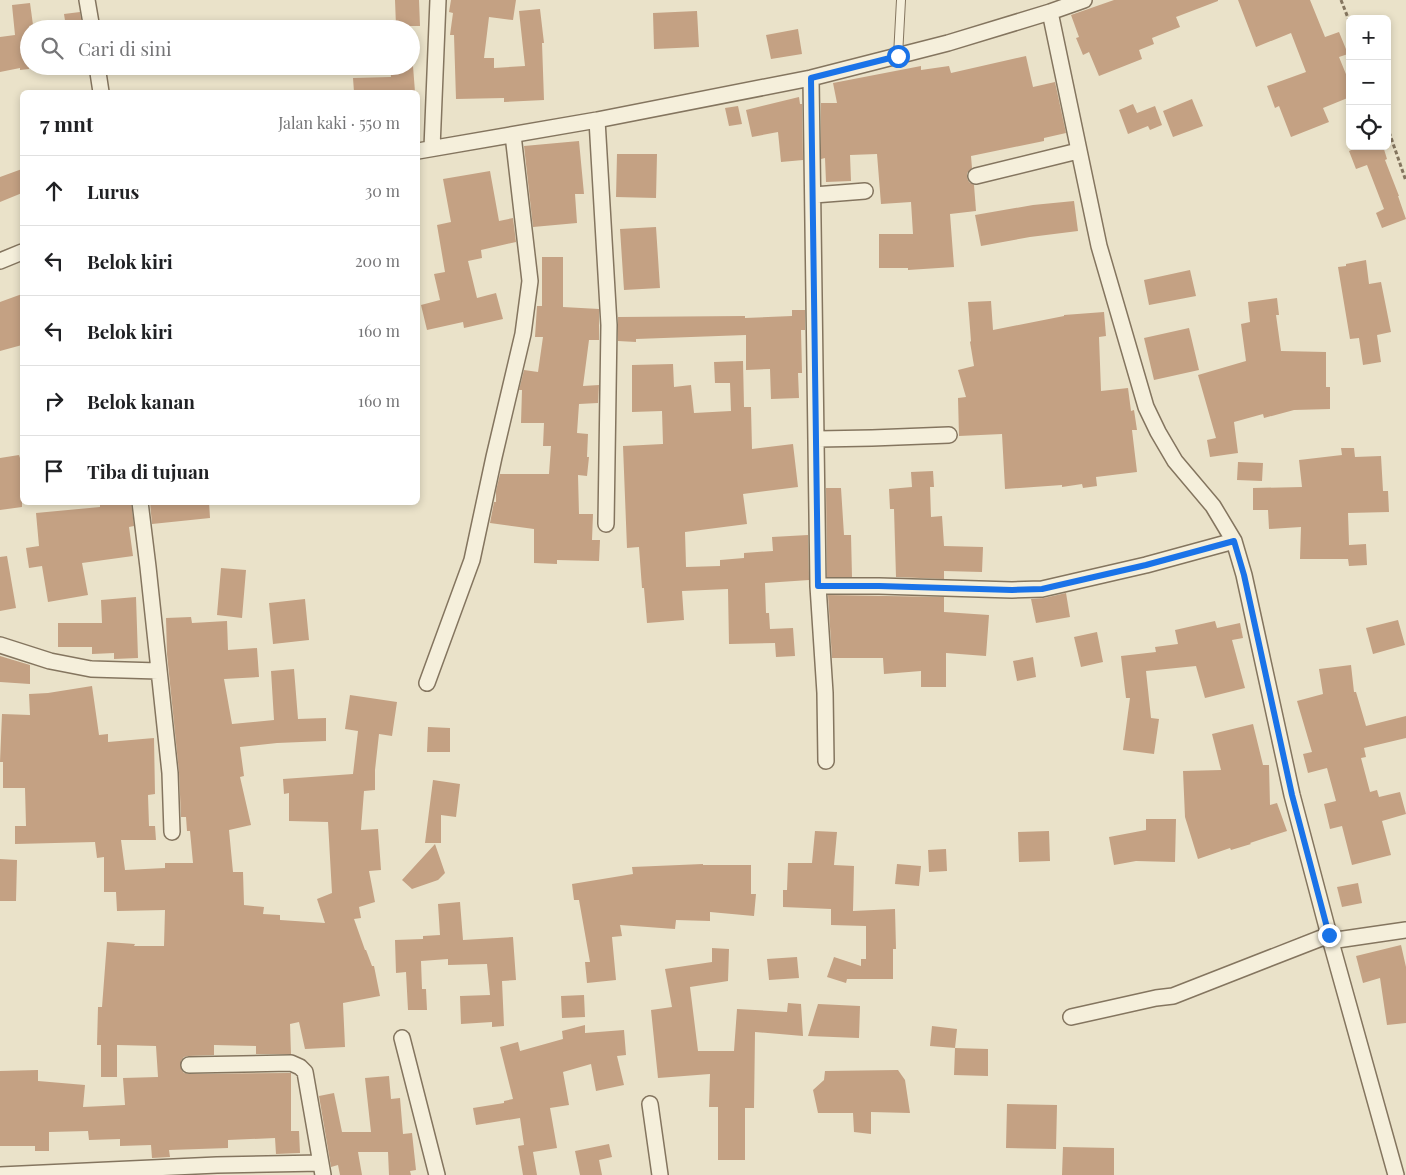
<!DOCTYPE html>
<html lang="id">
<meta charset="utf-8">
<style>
body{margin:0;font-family:"Playfair Display",serif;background:#f2f2f2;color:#202124}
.controls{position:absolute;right:15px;top:15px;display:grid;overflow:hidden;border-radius:8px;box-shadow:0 2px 8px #0003}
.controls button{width:45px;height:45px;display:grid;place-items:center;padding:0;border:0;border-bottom:1px solid #e0e0e0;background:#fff;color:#202124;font:25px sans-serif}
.stop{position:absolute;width:15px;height:15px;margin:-11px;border:4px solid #1a73e8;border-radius:50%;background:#fff}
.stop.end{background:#1a73e8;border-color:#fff;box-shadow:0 1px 5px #0008}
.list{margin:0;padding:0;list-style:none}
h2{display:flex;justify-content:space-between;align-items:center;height:65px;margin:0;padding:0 20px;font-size:21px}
h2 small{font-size:16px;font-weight:400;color:#757577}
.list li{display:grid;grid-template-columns:32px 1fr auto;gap:15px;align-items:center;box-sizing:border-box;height:70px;padding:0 20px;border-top:1px solid #e0e0e0}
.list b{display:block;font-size:19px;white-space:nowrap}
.list em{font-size:16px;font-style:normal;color:#757577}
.icon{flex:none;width:28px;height:28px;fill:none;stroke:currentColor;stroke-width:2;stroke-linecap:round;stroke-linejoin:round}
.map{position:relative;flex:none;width:1406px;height:1175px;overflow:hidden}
.search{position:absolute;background:#fff;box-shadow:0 2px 8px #0003;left:20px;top:20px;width:400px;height:55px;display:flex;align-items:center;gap:12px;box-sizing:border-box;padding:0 18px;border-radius:28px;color:#757577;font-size:19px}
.panel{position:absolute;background:#fff;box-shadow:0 2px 8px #0003;left:20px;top:90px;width:400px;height:415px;border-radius:8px}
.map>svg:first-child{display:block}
.building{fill:#c4a183}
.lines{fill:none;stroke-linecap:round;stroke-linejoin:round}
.service-casing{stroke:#84755f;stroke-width:10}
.minor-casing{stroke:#84755f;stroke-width:18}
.path{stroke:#84755f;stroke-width:3;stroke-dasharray:4 2.5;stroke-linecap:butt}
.service{stroke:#f5efdb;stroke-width:8}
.minor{stroke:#f5efdb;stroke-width:15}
.route{stroke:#1a73e8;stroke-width:6}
</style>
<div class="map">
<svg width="1406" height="1175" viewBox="0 0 1406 1175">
<rect width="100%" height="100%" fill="#eae2c9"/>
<path class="building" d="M395,0H419L420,26H396Z
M451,0H516L513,20L489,17L484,58H494V68L525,66L519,11L540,9L544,43H542L544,100L504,102V98L456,99L454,35H450L453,13L449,12Z
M1114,0H1218V1L1176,17L1180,27L1152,38L1154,44L1139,50L1142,59L1099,76L1089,52L1083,55L1076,38L1079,37L1071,15Z
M1238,0H1310L1325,37L1339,32L1348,54L1339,57L1350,84V97L1323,108L1329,122L1291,137L1279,106L1275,108L1267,86L1306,72L1291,33L1256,47Z
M30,3L33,25L29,26V69L20,70V68L0,72V37L15,35L12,5Z
M697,11L699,47L654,49L653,13Z
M80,12L82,25L66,27L64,14Z
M798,29L802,54L771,59L766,35Z
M1026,56L1033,87L1055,82L1066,133L1044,138V141L971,156L972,168L967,173V178L969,182L974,185L976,211L950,214L954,267L908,270V268H879V234H913L911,202L881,204L877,154L850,155L851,181L826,182L825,158L821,159V103H837L833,83L921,66V70L949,66L951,73Z
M390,66H413L415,92H354L353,78L391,77Z
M799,97L800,104H802L803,160L781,162L778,132L752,137L746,110Z
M1192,99L1203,126L1173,137L1163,111Z
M1133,104L1137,113L1155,106L1162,125L1150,130L1148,126L1128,134L1119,110Z
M738,106L742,124L729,126L725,108Z
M579,141L584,194H575L577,223L533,227L524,146Z
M1360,146H1366L1368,150L1383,146L1387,159L1385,160L1399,196H1398L1406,219L1382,228L1376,213L1384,209L1367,165L1356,169L1349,151Z
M617,154H657L656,198L616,197Z
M22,169V193L0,202V177Z
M490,171L499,221L513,218L516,242L481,250L482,258L468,261L477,298L496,293L503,319L464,328L463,322L427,330L421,305L440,300L434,274L445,272L437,225L451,222L443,179Z
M1074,201L1078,231L1030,237L981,246L975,215L1033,205Z
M656,227L660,288L624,290L620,229Z
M542,257H563V307L599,309V340H589L583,386L599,385L598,403L579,404L577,433L588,434L587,457H589L587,476L578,475L579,514H593L592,540H600L599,561L557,560V564L534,563V529L490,523L494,502H496V491L500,474H549L551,446H543L544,423H521L522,390H519L524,370L538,372L543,337H535L537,306H542Z
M1366,260L1369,284L1381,282L1391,332L1377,335L1381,362L1363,365L1359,338L1350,339L1338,267L1346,266V264Z
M1190,270L1196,296L1149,305L1144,280Z
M22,294V345L0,351V302Z
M1277,298L1279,315H1276L1281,351L1326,352V387H1330V409L1294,410L1264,418L1263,414L1234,422L1238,453L1210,457L1207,440L1216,438L1198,375L1246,361L1241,324L1250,322L1248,302Z
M991,301L993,330L1064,316V315L1104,312L1106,336L1099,337L1101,391L1128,388L1131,411L1134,410L1137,430H1132L1137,472L1096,477L1097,486L1083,488L1082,484L1062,487V485L1005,489L1002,434L959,436L958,398L966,397L958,370L974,366L970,342L971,341L968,302Z
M792,310H805V330H801L802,373H798L799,398L771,399L770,369L746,370V335L636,339V342L618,341V317L745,316V318L792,316Z
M1189,328L1199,370L1154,380L1144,338Z
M743,361L744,407H751L752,449L793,444L798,487L743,494L747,524L685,532L686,567L720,566V560L744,558V553L773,551L772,537L808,535L809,580L765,583L766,613H769L770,629L793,628L795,656L776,657L775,643L729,644L728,589L682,591L684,620L647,623L644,588H642L639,547L627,548L623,446L663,444L662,411L632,412V365L673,364L674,387L691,385L694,413L731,411L730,383H715L714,362Z
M1341,448H1354L1355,457L1381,456L1383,491H1388L1389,512L1348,513L1349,545L1366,544L1367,565L1349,566L1348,559H1300L1301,527L1269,529L1268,510H1253V488L1302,487L1299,460L1342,455Z
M19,455L20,458H22V507L0,510V458Z
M1238,462L1263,463L1262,481L1237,480Z
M933,471L934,487H930L931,517L942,516L944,546L983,547L982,572L944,571V579L896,577L894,509H890L889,489L912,487L911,472Z
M826,488H841L844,535H851L852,577H827Z
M100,502H131L134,526L129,527L133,556L82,563L88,595L48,602L42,566L29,568L26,548L39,546L36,513L100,507Z
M150,502H209L210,518L152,524Z
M7,556L16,608L0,611V557Z
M221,568L246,570L242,618L217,615Z
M1066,593L1070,617L1036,623L1031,599L1044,598Z
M828,595L944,597V612L989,615L986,656L946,653V687H921V671L884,674L883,658H832Z
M136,597L138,658L114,659V653L92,654V647H58V623H102L101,600Z
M305,599L309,640L273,644L269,603Z
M191,617L192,623L227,621L228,650L257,648L259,677L224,679L232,724L274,720L271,671L294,669L298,719L326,718V741L277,743L240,747L244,776L240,777L251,825L229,830L233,872H243L244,905L264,907L263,914L280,915V920L325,923L317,899L332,893L328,822L289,821V793L284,794L283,779L353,774L358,731L345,729L350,695L397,702L392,736L379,734L375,770V790L364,791L361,830L378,829L381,870L369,871L375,902L359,907L361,918L354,919L365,950H366L372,966H374L380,996L343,1003L345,1047L305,1049L299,1022L290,1024L291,1054H256V1046L214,1045V1055L188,1056L184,1057L181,1061V1069L184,1073L189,1074L291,1073V1131H299L300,1153L276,1154L275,1138L228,1140V1148L169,1150L170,1157L152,1158L151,1145L120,1146V1139L89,1140L88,1131L49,1132V1151H35V1146H0V1071L38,1070V1081L85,1085L83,1107L125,1105L123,1078L158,1077L156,1046L117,1045V1077H101V1045H97L98,1007H102L107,942L135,944L134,946H164L165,910L117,911L116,892H104V857L97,858L95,842L15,844V826H26L25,788H3V762H0L2,714L30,715L29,694L48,693L92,686L99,735L108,734V742L154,738L155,794L148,795L149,826H155L156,840H121L125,870L165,868V863H193L190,831H187L186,817H181L179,772L167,654L166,618Z
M1398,620L1405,645L1373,654L1366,628Z
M1215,621L1217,628L1240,623L1243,638L1232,640L1245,688L1205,698L1196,666L1146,671L1151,718L1159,719L1154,754L1123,750L1130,698H1126L1121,656L1156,652L1155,647L1178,644L1175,630Z
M1097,632L1103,662L1081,667L1074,637Z
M0,656L30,665V684L0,682Z
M1033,657L1036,677L1017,681L1013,661Z
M1351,665L1354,692H1356L1366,726L1406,716V738L1364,748L1366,757L1361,758L1370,792L1377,790L1379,797L1400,792L1406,814L1382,821L1391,855L1352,865L1342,826L1330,829L1324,804L1336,801L1327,768L1308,773L1303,754L1312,752L1297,701L1323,694L1319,669Z
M1253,724L1263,765H1269L1270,805L1277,803L1287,831L1250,843L1251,844L1231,850L1230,848L1198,859L1185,817L1183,771L1221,770L1212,734Z
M428,727L450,728V752H427Z
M433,780L460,784L456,817L441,815V843H425Z
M1146,819H1176L1175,862L1136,861L1114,865L1109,837L1146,830Z
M815,831L837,832L834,865L854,866L853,911L895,909L896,949H893V979H847L846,983L827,977L834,957L861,966V959H866V926L831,925V909L783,907V890H787L788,863H812Z
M1049,831L1050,861L1019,862L1018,832Z
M435,844L445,873L438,880L412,889L402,880Z
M946,849L947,871L929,872L928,850Z
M0,859L17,860L16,901H0Z
M703,864V865H751V894H756L754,916L710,912V921L676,920L675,929L620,925L622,936L612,937L616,980L587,983L585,962H590L579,900H574L572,884L633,874L632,867Z
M897,864L921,866L919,886L895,884Z
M1358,883L1362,903L1342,907L1337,887Z
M460,902L463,940L513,937L516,980L502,981L504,1026L492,1027V1022L461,1024L460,996L490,995L487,964L448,965V959L421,961L422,989H426L427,1010H408L406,972L396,973L395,940L423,939V936L440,935L438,904Z
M1401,945L1406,967V1023L1387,1025L1380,978L1363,983L1356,956Z
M712,948L729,949L728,981L690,987L698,1051H734L737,1009L787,1012L788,1003L801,1004L803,1036L755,1032L754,1108H745V1160H718V1107H709L710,1074L658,1078L651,1010L672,1007L665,969L712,962Z
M797,957L799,978L769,980L767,959Z
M584,995L585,1017L562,1018L561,996Z
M818,1004L860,1006L859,1038L808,1036Z
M585,1025V1033L624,1030L626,1055L617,1056L624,1085L596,1091L591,1064L563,1072L569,1105L550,1108L557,1148L533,1152L537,1175H523L518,1146L524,1145L520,1118L476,1125L473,1108L504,1103V1101L513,1099L500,1047L518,1042L520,1051L563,1039L562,1031Z
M932,1026L957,1029L955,1048L930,1046Z
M955,1048L988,1049V1076L954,1075Z
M898,1070L905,1080L910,1113L871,1112V1134L854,1132L853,1113H818L813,1090L824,1080L825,1071Z
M389,1076L391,1099L400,1098L403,1134L412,1133L416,1170L410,1171L411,1175H389L388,1152H358L362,1175H340L338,1165L331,1167L319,1096L334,1093L342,1132H371L365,1078Z
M1007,1104L1057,1105L1056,1149L1006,1148Z
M609,1144L612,1157L599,1160L602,1175H580L575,1151Z
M1063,1147L1114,1148V1175H1062Z"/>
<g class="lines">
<defs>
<path id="service" d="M898,56L901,0"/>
<path id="minor" d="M87,0L92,29
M1050,12L1099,246L1146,407L1158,432L1175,461L1213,506L1234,541L1244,575L1292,795L1329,935L1396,1175
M97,66L101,92
M811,78L818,586L825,693L826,761
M597,120L609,325L606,524
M432,148L438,0
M418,151L597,120L811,78L948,43L1050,12L1084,0
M976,176L1078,151
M814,195L865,191
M0,261L22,252
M818,439L872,438L949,435
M140,502L148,567L170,773L172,832
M818,586H879L1012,590L1042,589L1146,565L1234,541
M0,645L50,661L91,669L158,671
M427,683L472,560L494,457L523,334L530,281L513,135
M1330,941L1406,930
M1071,1017L1156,998L1173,996L1329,935
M402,1038L437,1175
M189,1065L291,1063L300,1067L305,1072L323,1175
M650,1104L660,1175
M0,1175L217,1165L321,1163"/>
</defs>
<use href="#service" class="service-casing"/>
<use href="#minor" class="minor-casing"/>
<path class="path" d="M1341,0L1350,23
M1387,126L1406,181"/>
<use href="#service" class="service"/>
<use href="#minor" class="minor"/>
</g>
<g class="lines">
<path class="route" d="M898,56L811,78L818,586H879L1012,590L1042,589L1146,565L1234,541L1244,575L1292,795L1329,935"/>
</g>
</svg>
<div class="controls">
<button>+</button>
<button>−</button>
<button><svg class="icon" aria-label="locate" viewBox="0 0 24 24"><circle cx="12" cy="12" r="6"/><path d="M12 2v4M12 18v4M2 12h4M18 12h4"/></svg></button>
</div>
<div class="stop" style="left:898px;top:56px"></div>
<div class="stop end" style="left:1329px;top:935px"></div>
<div class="search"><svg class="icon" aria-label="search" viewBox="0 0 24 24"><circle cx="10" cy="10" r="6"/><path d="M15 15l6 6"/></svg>Cari di sini</div>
<section class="panel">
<h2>7 mnt<small>Jalan kaki · 550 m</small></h2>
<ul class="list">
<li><svg class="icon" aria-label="ahead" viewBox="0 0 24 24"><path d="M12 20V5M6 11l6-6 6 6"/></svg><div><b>Lurus</b></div><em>30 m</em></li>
<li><svg class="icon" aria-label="left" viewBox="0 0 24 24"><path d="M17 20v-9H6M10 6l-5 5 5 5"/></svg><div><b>Belok kiri</b></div><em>200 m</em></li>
<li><svg class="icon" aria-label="left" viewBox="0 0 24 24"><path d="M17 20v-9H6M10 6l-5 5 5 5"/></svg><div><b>Belok kiri</b></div><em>160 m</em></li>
<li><svg class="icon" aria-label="right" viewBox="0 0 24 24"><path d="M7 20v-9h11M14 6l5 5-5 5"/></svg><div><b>Belok kanan</b></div><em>160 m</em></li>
<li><svg class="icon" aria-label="arrive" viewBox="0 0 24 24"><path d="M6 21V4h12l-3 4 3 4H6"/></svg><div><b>Tiba di tujuan</b></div></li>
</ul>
</section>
</div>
